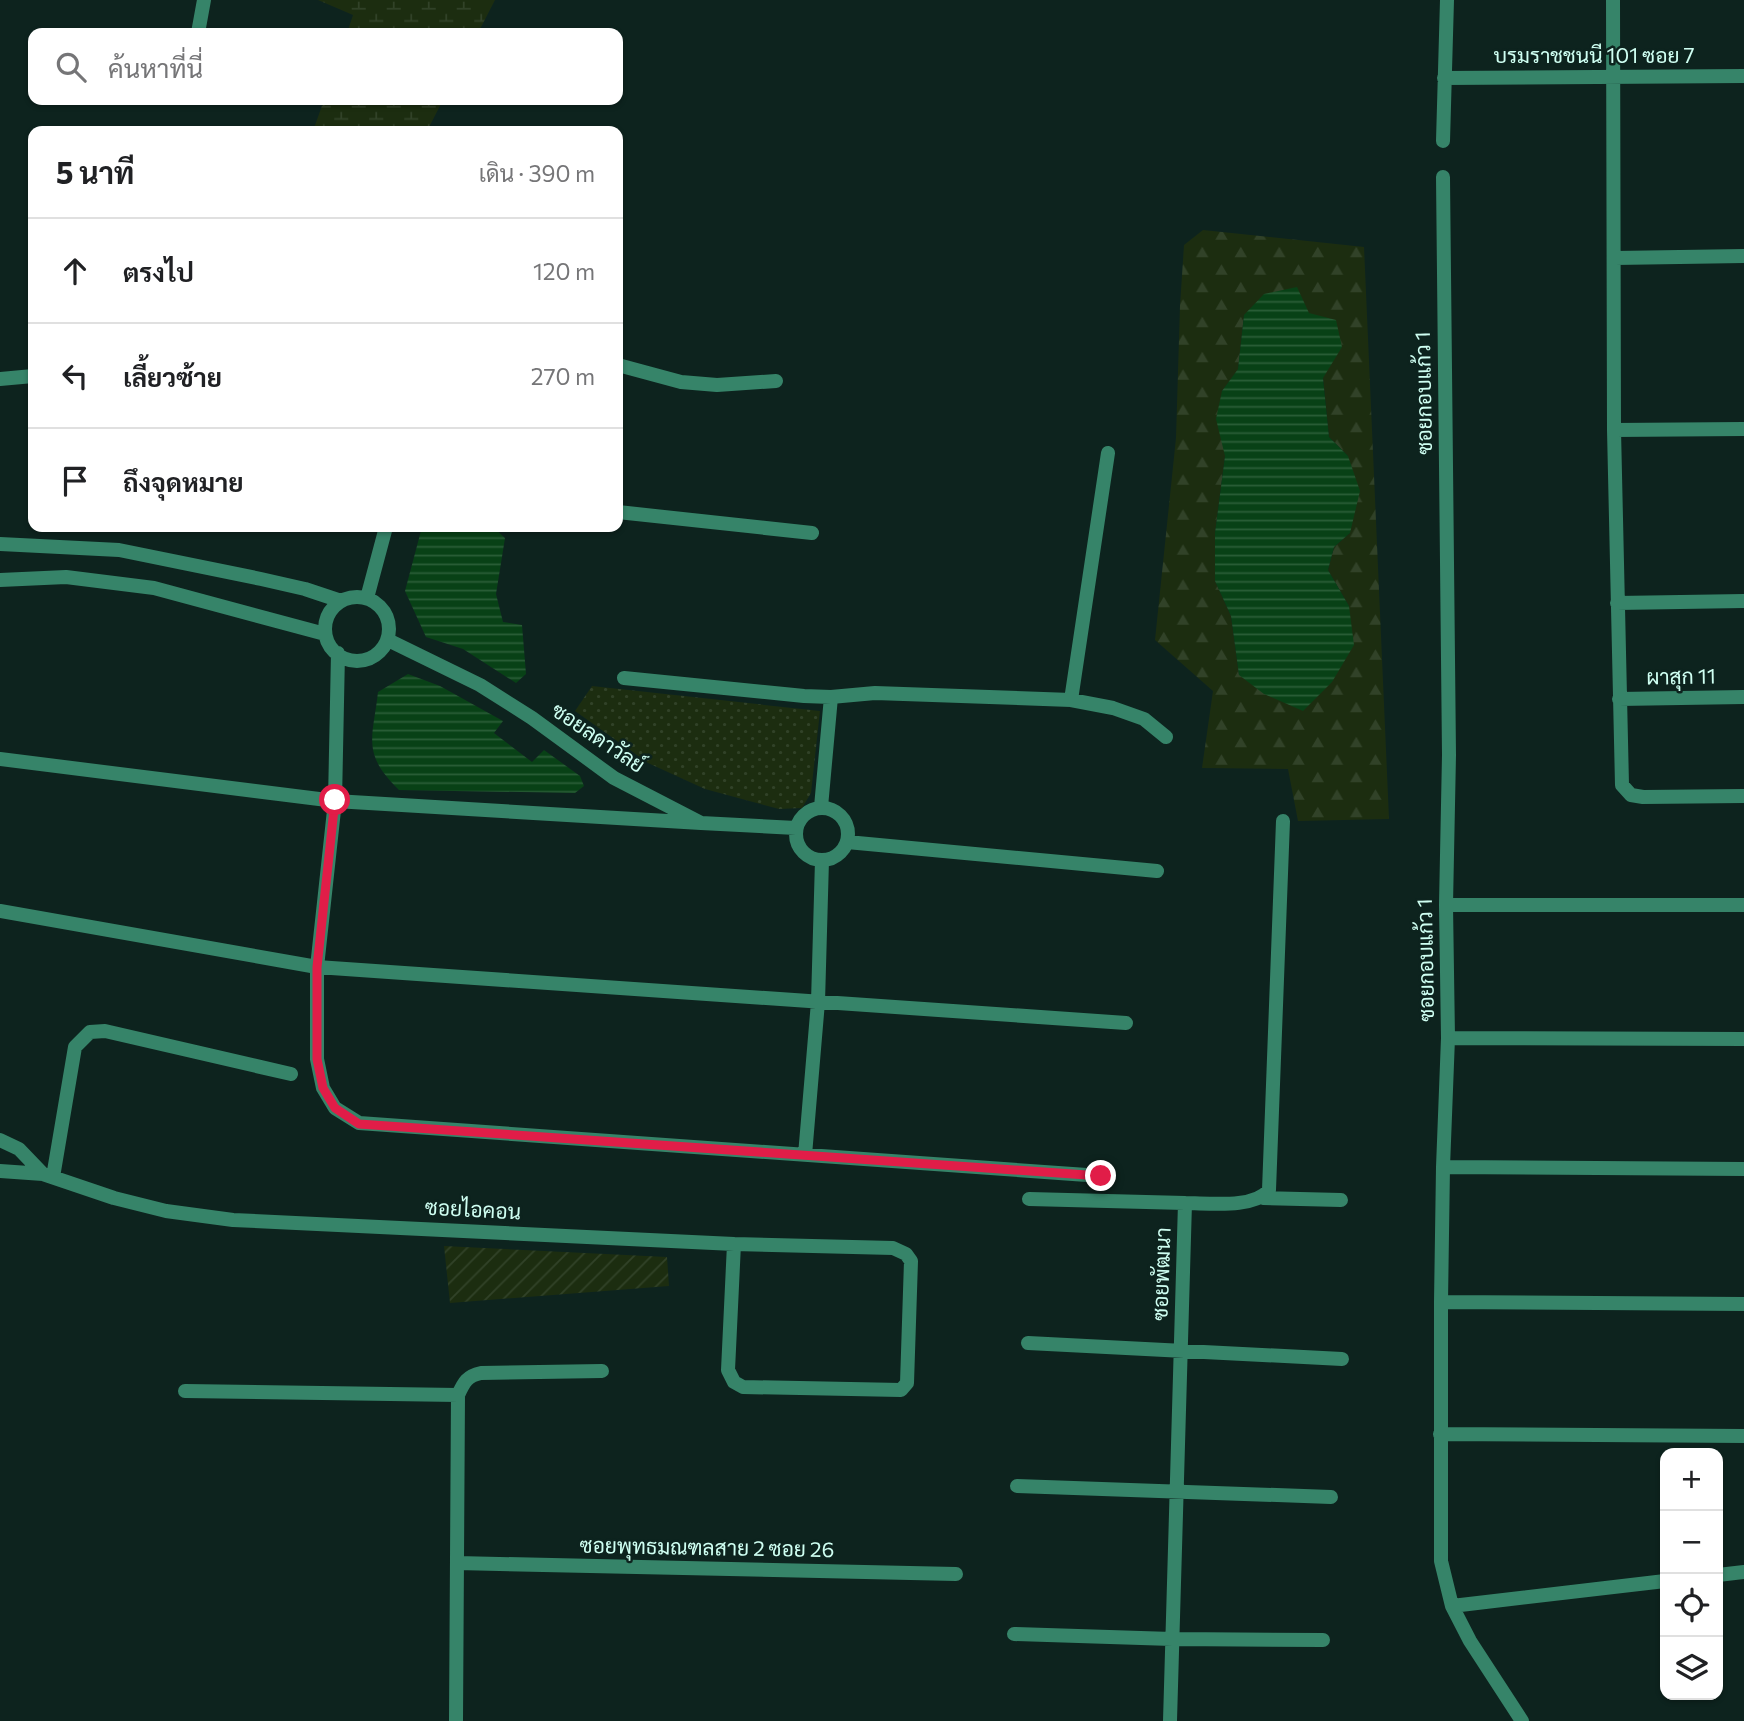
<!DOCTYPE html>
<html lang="th">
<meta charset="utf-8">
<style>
body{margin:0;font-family:Commissioner,Sarabun,sans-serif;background:#f2f2f2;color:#202124}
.controls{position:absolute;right:21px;bottom:21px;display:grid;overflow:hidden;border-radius:14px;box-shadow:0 2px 5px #0004}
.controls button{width:63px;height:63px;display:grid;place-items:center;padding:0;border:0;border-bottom:2px solid #e0e0e0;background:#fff;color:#202124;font:35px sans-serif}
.stop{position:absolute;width:21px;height:21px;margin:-16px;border:5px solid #e11d48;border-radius:50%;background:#fff}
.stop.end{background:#e11d48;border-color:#fff;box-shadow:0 2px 7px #0008}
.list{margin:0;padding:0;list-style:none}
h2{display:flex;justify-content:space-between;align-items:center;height:91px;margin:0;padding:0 28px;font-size:30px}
h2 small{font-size:23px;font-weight:400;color:#757577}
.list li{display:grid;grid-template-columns:46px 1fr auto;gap:21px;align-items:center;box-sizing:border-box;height:105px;padding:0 28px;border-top:2px solid #e0e0e0}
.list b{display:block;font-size:26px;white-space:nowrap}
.list em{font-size:23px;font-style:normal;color:#757577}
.icon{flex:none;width:38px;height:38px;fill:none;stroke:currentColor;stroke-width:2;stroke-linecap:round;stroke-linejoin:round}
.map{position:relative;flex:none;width:1744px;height:1721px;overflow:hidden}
.search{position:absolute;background:#fff;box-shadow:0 2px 5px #0004;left:28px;top:28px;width:595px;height:77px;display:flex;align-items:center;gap:18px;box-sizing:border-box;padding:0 24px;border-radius:14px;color:#757577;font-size:26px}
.panel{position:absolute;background:#fff;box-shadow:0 2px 5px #0004;left:28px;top:126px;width:595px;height:406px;border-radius:14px}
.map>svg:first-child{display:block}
.forest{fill:url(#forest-firs);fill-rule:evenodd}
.wetland{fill:url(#wetland-marsh)}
.park{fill:url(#park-dots)}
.garden{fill:url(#garden-furrows)}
.water{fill:url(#water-rules)}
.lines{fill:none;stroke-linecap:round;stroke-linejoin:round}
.minor{stroke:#368469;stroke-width:14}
.route{stroke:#e11d48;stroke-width:9}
.labels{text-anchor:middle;stroke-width:5;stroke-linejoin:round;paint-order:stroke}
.street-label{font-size:21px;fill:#cffff2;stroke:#0d231e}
</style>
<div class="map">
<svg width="1744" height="1721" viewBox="0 0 1744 1721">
<defs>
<pattern id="forest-firs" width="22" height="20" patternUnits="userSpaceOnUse" patternTransform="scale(1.75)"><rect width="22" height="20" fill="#1c2d10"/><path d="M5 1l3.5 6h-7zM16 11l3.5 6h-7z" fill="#314228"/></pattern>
<pattern id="wetland-marsh" width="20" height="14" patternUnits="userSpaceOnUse" patternTransform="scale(1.75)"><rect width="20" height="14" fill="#1c2d10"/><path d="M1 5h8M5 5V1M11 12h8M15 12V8" fill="none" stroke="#314228"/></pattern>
<pattern id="park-dots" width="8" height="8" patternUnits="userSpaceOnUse" patternTransform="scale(1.75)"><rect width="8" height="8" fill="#1c2d10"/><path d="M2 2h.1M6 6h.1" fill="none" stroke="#314228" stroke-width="1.8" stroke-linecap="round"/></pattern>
<pattern id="garden-furrows" width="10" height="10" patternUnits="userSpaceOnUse" patternTransform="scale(1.75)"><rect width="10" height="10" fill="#1c2d10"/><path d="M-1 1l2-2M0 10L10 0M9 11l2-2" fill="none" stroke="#314228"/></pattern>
<pattern id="water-rules" width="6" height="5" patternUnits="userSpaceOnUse" patternTransform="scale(1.75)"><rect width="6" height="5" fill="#084116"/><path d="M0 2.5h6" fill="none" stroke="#2b5e38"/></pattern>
</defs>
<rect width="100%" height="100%" fill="#0d231e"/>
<path class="forest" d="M1203,230L1364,247L1389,819L1298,821L1288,769L1202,768L1213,691L1155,640L1176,438L1180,306L1184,245ZM1244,315L1341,347L1323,377L1329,437L1348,456L1350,533L1334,547L1328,570L1349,606L1239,675L1231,616L1215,581V533L1225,456L1222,391L1238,370Z"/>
<path class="wetland" d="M318,0H495L478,33H347L353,15Z
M324,100H443L427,131H313Z"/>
<path class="park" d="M592,686L820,711L811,793L802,808L779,809L705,789L648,763L575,711Z"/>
<path class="garden" d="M444,1246L667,1257L669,1286L450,1303Z"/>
<path class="water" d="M1297,287L1309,313L1336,320L1342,347L1323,378L1329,437L1348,456L1360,491L1350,533L1334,547L1328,570L1349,606L1354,645L1332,682L1303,711L1264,694L1239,675L1231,616L1215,581V533L1225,456L1216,419L1222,391L1238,369L1244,315L1264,294Z
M422,527H493L505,538L496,594L503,622L522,625L526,674L516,683L463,649L426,637L405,591Z
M408,674L440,686L503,721L494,733L532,762L544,750L580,776L584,786L575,793L399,790C361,753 373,738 378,692Z"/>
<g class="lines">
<path class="minor" d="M1613,0L1614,430L1622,785L1631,795L1643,797L1744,796
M198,33L204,0
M1444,78L1744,76
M1443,141L1447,0
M1443,177L1449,755L1446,905L1448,1038L1443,1167L1441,1302V1561L1452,1606L1470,1641L1522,1721
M1615,258L1744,256
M618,365L681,382L717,385L776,381
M0,379L33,376
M1614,430L1744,429
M618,512L812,533
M0,544L119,550L261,579L305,589L341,601
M0,580L66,577L154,588L325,634
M325 629a32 32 0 1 1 64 0a32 32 0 1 1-64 0Z
M367,598L386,527
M1617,603L1744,601
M388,640L480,685L532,718L614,778L701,823L796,828
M338,653L335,801L317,967V1059L323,1088L335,1108L359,1123L1101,1176
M624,678L804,696L831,697L875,693L1071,700L1113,708L1144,719L1166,737
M1619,699L1744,697
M1071,700L1108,453
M0,759L335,801L701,823
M821,807L831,697
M796 834a26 26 0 1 1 52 0a26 26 0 1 1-52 0Z
M847,842L1157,871
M1446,905H1744
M0,911L317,967L1126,1023
M1448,1038L1744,1039
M0,1140L19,1149L43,1174
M805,1155L818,1002L822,860
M1443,1167L1744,1169
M0,1171L43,1174L114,1198L166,1211L233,1220L734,1244L893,1248L906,1254L911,1261L907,1383L901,1390L743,1387L734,1382L728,1370L734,1244
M53,1177L75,1047L90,1032L105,1031L291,1074
M1263,1198L1341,1200
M1029,1199L1185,1203
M1441,1302L1744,1304
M1028,1343L1342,1359
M185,1391L458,1395
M1440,1434L1744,1436
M1017,1486L1331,1497
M457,1563L956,1574
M1718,1575L1744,1572
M1452,1606L1665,1581
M1014,1634L1172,1639L1323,1640
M456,1721L458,1395C464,1382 467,1376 481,1373L602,1371
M1170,1721L1185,1203C1209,1203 1254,1209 1269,1190L1283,821"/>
</g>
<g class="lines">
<path class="route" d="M335,800L317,967V1059L323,1088L335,1108L359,1124L1101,1176"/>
</g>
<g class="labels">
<g class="street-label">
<text x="1594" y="63">บรมราชชนนี 101 ซอย 7</text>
<text transform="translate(1424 393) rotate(-91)" y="7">ซอยกอบแก้ว 1</text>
<text transform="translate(1681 677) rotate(-1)" y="7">ผาสุก 11</text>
<text transform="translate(598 738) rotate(34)" y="7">ซอยลดาวัลย์</text>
<text transform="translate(1426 960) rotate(-91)" y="7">ซอยกอบแก้ว 1</text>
<text transform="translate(473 1210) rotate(3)" y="7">ซอยไอคอน</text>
<text transform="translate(1162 1274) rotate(-88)" y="7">ซอยพัฒนา</text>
<text transform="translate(707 1548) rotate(1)" y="7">ซอยพุทธมณฑลสาย 2 ซอย 26</text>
</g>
</g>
</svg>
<div class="controls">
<button>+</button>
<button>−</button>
<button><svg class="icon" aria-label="locate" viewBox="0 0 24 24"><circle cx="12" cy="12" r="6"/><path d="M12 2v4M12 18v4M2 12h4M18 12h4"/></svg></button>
<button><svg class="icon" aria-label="layers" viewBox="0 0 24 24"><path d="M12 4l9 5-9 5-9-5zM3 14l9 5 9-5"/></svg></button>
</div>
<div class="stop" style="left:335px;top:800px"></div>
<div class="stop end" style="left:1101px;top:1176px"></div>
<div class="search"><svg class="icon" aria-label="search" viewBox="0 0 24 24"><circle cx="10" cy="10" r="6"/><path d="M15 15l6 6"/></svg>ค้นหาที่นี่</div>
<section class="panel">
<h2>5 นาที<small>เดิน · 390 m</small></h2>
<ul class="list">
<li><svg class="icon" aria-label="ahead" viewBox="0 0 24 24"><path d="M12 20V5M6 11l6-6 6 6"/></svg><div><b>ตรงไป</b></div><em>120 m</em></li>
<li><svg class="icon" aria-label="left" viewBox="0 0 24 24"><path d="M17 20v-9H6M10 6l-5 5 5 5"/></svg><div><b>เลี้ยวซ้าย</b></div><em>270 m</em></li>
<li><svg class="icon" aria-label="arrive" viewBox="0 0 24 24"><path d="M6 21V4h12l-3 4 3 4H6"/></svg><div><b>ถึงจุดหมาย</b></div></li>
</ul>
</section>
</div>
